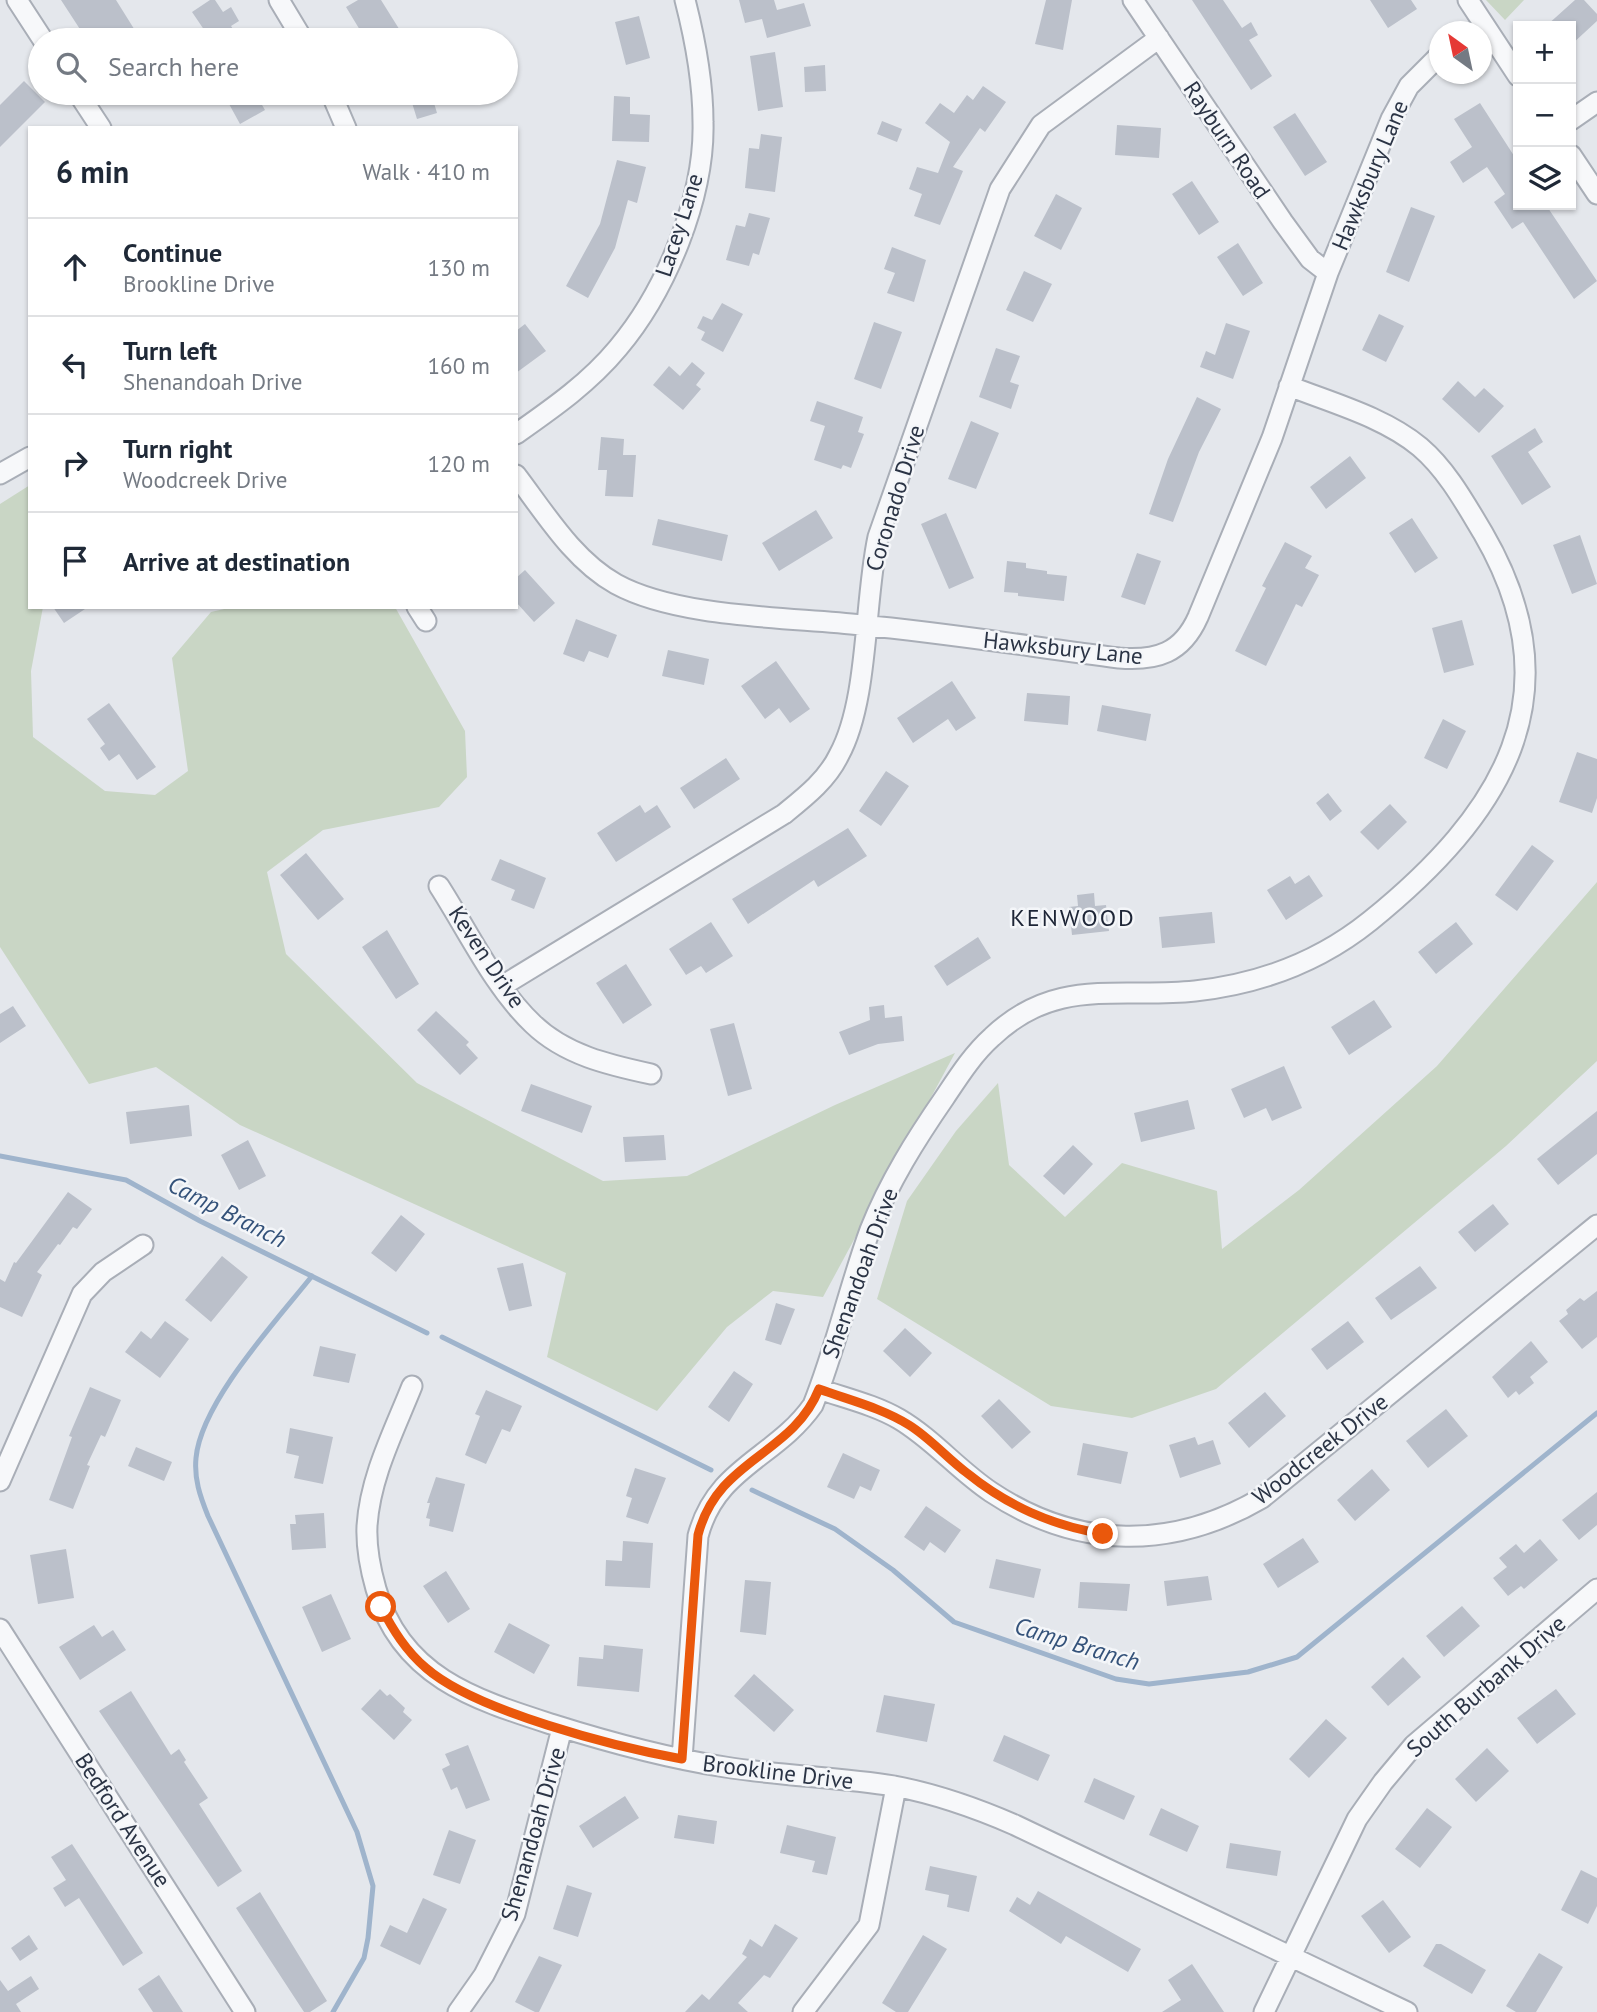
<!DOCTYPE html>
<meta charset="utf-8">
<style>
body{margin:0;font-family:"PT Sans",sans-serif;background:#f2f2f3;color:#1f2937}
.controls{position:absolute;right:21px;top:21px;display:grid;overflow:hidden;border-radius:0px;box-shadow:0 2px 5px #0004}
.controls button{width:63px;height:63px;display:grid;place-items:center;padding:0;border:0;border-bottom:2px solid #e0e1e3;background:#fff;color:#1f2937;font:35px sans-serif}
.compass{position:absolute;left:1429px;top:21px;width:63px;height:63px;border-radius:50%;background:#fff;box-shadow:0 2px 5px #0004;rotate:327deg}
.stop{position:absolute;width:21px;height:21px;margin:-16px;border:5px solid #ea580c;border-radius:50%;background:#fff}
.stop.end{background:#ea580c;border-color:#fff;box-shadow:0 2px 7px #0008}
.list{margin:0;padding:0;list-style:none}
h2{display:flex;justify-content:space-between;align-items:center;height:91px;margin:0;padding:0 28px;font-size:30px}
h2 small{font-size:23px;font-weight:400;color:#747a83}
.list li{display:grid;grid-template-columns:46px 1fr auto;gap:21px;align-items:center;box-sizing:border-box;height:98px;padding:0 28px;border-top:2px solid #e0e1e3}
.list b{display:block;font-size:26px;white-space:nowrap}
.list p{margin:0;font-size:23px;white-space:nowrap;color:#747a83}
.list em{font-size:23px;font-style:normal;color:#747a83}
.icon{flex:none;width:38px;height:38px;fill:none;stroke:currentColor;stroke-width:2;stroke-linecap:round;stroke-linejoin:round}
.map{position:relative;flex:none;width:1597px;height:2012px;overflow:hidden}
.search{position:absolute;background:#fff;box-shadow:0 2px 5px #0004;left:28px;top:28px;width:490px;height:77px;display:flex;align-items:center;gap:18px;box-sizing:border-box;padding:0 24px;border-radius:38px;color:#747a83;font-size:26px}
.panel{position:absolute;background:#fff;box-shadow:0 2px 5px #0004;left:28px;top:126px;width:490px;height:483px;border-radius:0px}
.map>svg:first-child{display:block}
.green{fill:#c9d6c5}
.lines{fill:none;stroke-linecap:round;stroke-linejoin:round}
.stream{stroke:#9fb4cc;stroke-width:5}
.building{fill:#bbc0ca}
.minor-casing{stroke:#a9aeb7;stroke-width:23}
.minor{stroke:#f7f8fa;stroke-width:19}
.route{stroke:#ea580c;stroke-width:9}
.labels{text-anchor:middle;stroke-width:5;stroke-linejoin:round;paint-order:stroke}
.street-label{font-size:23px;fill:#2b3445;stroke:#f4f6f9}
.neighbourhood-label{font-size:24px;letter-spacing:2px;fill:#1d2536;stroke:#f4f6f9}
.water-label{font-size:24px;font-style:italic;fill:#34527a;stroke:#f4f6f9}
</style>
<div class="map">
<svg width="1597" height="2012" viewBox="0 0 1597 2012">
<rect width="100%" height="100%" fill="#e4e7ec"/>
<path class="green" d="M1486,0H1524L1505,20Z
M30,485V607H43L31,671L33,737L105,791L155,795L188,771L172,658L211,612L233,607H395L465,731L467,777L439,807L323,830L267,872L286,954L417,1083L603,1181L687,1176L835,1105L955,1053L823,1297L773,1291L727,1327L657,1411L547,1357L566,1273L240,1125L156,1067L89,1084L0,947V504Z
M1597,882V1061L1506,1146L1216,1389L1132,1418L1051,1406L877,1299L907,1201L956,1131L998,1083L1009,1165L1065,1217L1122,1163L1217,1191L1222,1249L1299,1190L1437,1066Z"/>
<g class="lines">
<path class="stream" d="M0,1156L126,1180L200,1221L427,1333
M312,1276C277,1320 201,1402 196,1458C194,1479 200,1496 208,1516L357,1832L373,1886L368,1938L364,1958L333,2012
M442,1337L711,1470
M752,1490L835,1529L893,1570L954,1622L1116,1679L1149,1684L1248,1672L1297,1657L1597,1413"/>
</g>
<path class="building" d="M61,0H116L141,40H87Z
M210,0H215L223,12L231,7L239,21L231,26L240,40H211L192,12Z
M358,0H381L406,40H366L346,7Z
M739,0H774L777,10L804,3L811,26L767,38L762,19L745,23Z
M1046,0H1072L1063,50L1035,44Z
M1192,0H1223L1242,28L1251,22L1258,35L1249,40L1272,76L1251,90Z
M1370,0H1411L1417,9L1388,28Z
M1575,0H1584L1597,14V21L1571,45V26H1546Z
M639,16L650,58L626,65L615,22Z
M775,52L783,107L758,111L750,56Z
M825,65L826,91L805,92L804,67Z
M24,81L45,102L0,147V105Z
M983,86L1006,102L985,132L980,128L953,167L963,171L940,225L914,216L922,194L909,189L917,167L938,173L950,142L925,123L940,103L954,113L967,95L973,100Z
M223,93H255L265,110L240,124Z
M409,93H431L437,113L417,119Z
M614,96L630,97V114L650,115L649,142L612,141Z
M1480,103L1518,162V205H1546L1597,281L1574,299L1523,222L1512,229L1494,202L1505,194L1487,167L1463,183L1450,162L1472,147L1454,119Z
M1295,113L1327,162L1305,176L1273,127Z
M882,121L902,129L897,142L877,134Z
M1117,125L1161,128L1159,158L1115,155Z
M761,134L782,137L775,192L745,188L749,148L759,149Z
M617,160L646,167L637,203L628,200L615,248L588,298L566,286L600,224Z
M1192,181L1219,222L1199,235L1172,194Z
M1056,194L1082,208L1061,250L1034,236Z
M1411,207L1435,216L1409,282L1386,272Z
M749,213L770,218L759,255L753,253L749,266L726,260L736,225L745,227Z
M1238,243L1263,283L1243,296L1217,257Z
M892,247L926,260L914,302L887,293L895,273L884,269Z
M1024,271L1052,284L1033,322L1006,310Z
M722,303L743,314L723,352L701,340L705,332L697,328L703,316L712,320Z
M1379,314L1404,326L1386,362L1362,350Z
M874,322L902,332L881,389L854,379Z
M1226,323L1250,331L1233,379L1200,367L1206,351L1215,355Z
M525,324L546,351L516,373V331Z
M996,348L1020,356L1010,382L1019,385L1011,409L979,397Z
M692,362L705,373L696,385L701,389L683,410L653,385L669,366L680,376Z
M1458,381L1475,397L1484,388L1504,406L1479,433L1442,399Z
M1197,397L1221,409L1199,452L1173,522L1149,514L1168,459Z
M817,401L863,417L858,432L864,434L851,468L843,465L841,469L814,460L825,426L810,421Z
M971,421L999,433L976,489L948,479Z
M1535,428L1543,442L1528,452L1551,487L1522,505L1491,456Z
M601,437L624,439L623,455H636L633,497L605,496L607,470H598Z
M1350,456L1366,478L1326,509L1310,487Z
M816,510L833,538L779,571L762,543Z
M946,513L974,578L949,589L921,524Z
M1412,518L1438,558L1415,573L1389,533Z
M658,519L728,535L722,561L652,545Z
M1580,535L1597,584L1572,594L1553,545Z
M1285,542L1312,556L1305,568L1319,575L1302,607L1296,604L1266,666L1235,651L1266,588L1262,586Z
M1137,553L1161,561L1145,605L1121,597Z
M1007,561L1026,563V568L1047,571V574L1067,576L1064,601L1018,596V593L1004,592Z
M525,570L555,603L534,622L516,602V578Z
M53,607H88L64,623Z
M576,619L617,635L608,658L589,651L584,662L563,654Z
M1462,620L1474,665L1444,673L1432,628Z
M668,650L709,659L704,685L662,676Z
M776,661L810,709L790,723L779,708L765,719L741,686Z
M952,681L976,718L956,731L948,719L913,743L897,718Z
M1027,693L1070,696L1068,725L1024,721Z
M109,703L156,767L137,780L119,754L109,761L100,748L105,744L87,719Z
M1102,705L1151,714L1146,741L1097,731Z
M1443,719L1466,731L1447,769L1424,758Z
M1577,752L1597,759V798L1592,813L1559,802Z
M726,758L740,779L694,809L680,788Z
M886,771L909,786L881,826L859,811Z
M1328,793L1342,811L1330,821L1316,803Z
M1390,804L1407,822L1378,850L1360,832Z
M640,805L645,813L657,805L671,827L616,862L597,833Z
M848,828L867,856L818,887L814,880L748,924L732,899Z
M1532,845L1554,861L1517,911L1495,895Z
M306,853L344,899L318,920L280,875Z
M500,859L546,878L534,909L511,900L515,890L491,880Z
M1309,875L1323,896L1286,920L1267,890L1290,876L1295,884Z
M1094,893L1095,906L1106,905L1109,931L1072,935L1069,907L1078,906L1077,895Z
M1212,912L1215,943L1162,948L1159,917Z
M711,922L733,956L706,973L701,966L686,975L669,949Z
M1456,922L1473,944L1436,974L1418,952Z
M387,930L419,984L396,999L362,947Z
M978,937L991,958L947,986L934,966Z
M626,964L652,1005L623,1024L596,983Z
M1374,1000L1392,1027L1349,1055L1331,1027Z
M884,1005L885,1018L902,1016L904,1041L878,1044L849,1055L839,1032L870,1020L869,1007Z
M13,1006L26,1026L0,1043V1014Z
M436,1011L469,1042L466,1045L478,1058L460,1075L417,1030Z
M734,1023L752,1089L728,1096L710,1029Z
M1284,1066L1302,1108L1272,1121L1266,1108L1244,1118L1231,1089Z
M531,1084L592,1106L582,1133L521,1111Z
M1188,1100L1195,1129L1141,1142L1134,1113Z
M189,1105L192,1136L130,1144L126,1112Z
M1597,1111V1154L1558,1185L1537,1159Z
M664,1135L666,1160L625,1162L623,1137Z
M248,1140L266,1176L239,1190L221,1155Z
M1073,1145L1093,1164L1064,1195L1043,1176Z
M68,1192L92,1209L77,1229L73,1227L60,1245L58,1244L37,1272L42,1275L22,1317L0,1307V1279L5,1282L14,1262L16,1263Z
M1493,1204L1509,1224L1475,1252L1458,1232Z
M401,1215L425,1234L396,1272L371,1253Z
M222,1256L248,1277L211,1322L185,1300Z
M523,1263L532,1306L509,1311L497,1268Z
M1420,1266L1437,1288L1391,1320L1375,1298Z
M1597,1291V1337L1582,1349L1559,1321L1568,1314L1566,1310L1580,1298L1584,1301Z
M776,1303L795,1309L781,1345L765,1340Z
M165,1321L189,1339L160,1378L125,1352L141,1331L151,1339Z
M1348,1321L1364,1342L1327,1370L1311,1349Z
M905,1328L932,1353L910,1377L883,1351Z
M1531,1341L1548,1362L1530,1377L1534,1383L1519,1395L1516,1391L1508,1398L1492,1377Z
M320,1346L356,1354L349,1383L313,1376Z
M734,1371L753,1384L729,1422L708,1407Z
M90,1387L121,1400L105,1437L101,1435L87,1465L90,1466L73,1509L49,1500L72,1437L69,1436Z
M486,1390L522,1406L510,1432L502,1429L486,1464L465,1455L480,1416L475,1414Z
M1265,1392L1286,1416L1249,1448L1228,1423Z
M999,1399L1031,1432L1012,1449L981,1416Z
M1446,1409L1468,1436L1428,1468L1406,1441Z
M290,1428L333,1437L323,1484L294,1478L299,1456L286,1453Z
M1195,1437L1198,1445L1213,1440L1221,1464L1180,1478L1169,1445Z
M1083,1443L1128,1452L1121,1484L1077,1475Z
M136,1447L172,1462L164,1481L128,1466Z
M843,1453L880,1470L871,1491L860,1486L854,1499L827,1487Z
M635,1468L666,1478L648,1524L626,1517L632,1498L626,1496Z
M1372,1469L1390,1490L1355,1521L1337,1500Z
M436,1477L465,1484L453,1532L429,1526L430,1519L426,1518L430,1503H427Z
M1597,1492V1525L1579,1540L1562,1520Z
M926,1506L961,1530L945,1553L930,1542L924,1551L904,1537Z
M324,1513L326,1548L292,1550L290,1524H296L295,1515Z
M1303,1538L1319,1562L1278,1588L1263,1564Z
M1540,1539L1558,1560L1524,1589L1521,1586L1508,1596L1493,1578L1507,1567L1499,1558L1516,1544L1524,1553Z
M623,1541L653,1543L650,1588L605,1586L606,1560L622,1561Z
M66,1549L74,1598L38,1604L30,1555Z
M996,1559L1041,1569L1034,1598L989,1588Z
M446,1571L470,1609L448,1623L423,1586Z
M1208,1576L1212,1600L1167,1606L1164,1581Z
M745,1580L771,1582L766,1635L740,1632Z
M1080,1582L1130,1584L1127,1611L1078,1608Z
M331,1594L351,1639L322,1652L302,1607Z
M1462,1606L1480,1626L1444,1657L1426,1636Z
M509,1623L550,1645L534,1674L494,1652Z
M94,1625L102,1637L113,1630L126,1650L80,1680L59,1647Z
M604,1645L643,1649L639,1692L577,1686L579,1657L603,1659Z
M1403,1657L1421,1677L1388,1706L1371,1687Z
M754,1674L794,1710L774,1732L734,1696Z
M380,1689L387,1696L390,1694L405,1708L403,1712L412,1720L394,1740L361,1709Z
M1556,1689L1576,1714L1537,1744L1517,1718Z
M131,1691L171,1755L179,1749L186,1760L184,1762L208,1798L199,1804L242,1871L218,1887L99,1711Z
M884,1695L935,1704L927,1742L876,1732Z
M1326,1719L1347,1738L1309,1778L1289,1759Z
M1004,1735L1050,1755L1038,1781L993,1761Z
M468,1745L490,1800L466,1809L457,1787L451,1790L442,1769L450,1765L445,1754Z
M1487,1748L1509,1771L1476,1802L1455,1779Z
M1094,1778L1135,1796L1124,1820L1084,1802Z
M625,1796L639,1818L593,1848L579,1826Z
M1161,1808L1199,1826L1187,1852L1149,1835Z
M1427,1808L1452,1827L1420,1868L1395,1849Z
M678,1815L717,1821L714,1844L674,1838Z
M787,1825L836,1837L827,1875L812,1872L815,1861L780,1853Z
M449,1830L476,1840L460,1884L433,1875Z
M1230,1843L1281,1851L1277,1876L1226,1868Z
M72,1844L143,1953L123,1966L79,1898L65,1907L53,1888L66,1880L51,1857Z
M930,1866L977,1876L969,1912L947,1907L949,1895L925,1890Z
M1581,1870L1597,1878V1906L1588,1924L1561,1910Z
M567,1885L592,1893L578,1937L553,1929Z
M1038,1891L1141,1949L1128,1972L1066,1936L1061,1944L1009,1911L1017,1897L1030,1905Z
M260,1892L327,2001L310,2012H304L236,1908Z
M423,1898L447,1909L420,1965L380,1946L390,1925L407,1933Z
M1383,1900L1411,1937L1389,1953L1361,1916Z
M775,1924L798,1938L770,1978L764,1975L738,2003L748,2012H685L702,1994L709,2000L747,1957L742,1954L750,1939L762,1947Z
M29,1935L38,1949L20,1961L11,1948Z
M923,1935L947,1949L908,2012H896L882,2003Z
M1436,1944H1441L1486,1970L1472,1994L1423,1966Z
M1539,1953L1563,1967L1536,2012H1516L1506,2006Z
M539,1956L562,1965L539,2012H535L515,2002Z
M1192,1964L1224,2012H1162L1181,2000L1168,1980Z
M159,1975L183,2012H153L138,1989Z
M31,1976L39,1989L16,2004L21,2012H0V1980L8,1991Z"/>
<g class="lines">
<defs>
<path id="minor" d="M17,0L43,40
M279,0L303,40
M1133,0L1283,222L1310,259L1328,273
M1468,0L1518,76
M78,93L101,128
M331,93L346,128
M1571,120L1597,102
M1571,155L1597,194
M516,434C553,408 589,383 618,348C666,291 705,197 703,122C703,81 695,39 685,0
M0,474L30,457
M516,475C545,513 573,560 616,584C678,618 788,617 861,625C947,633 1033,647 1119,658C1157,661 1182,653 1198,617L1272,438L1328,273L1391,119L1409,86L1440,55
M417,607L426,621
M439,886C468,931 494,987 533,1024C565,1055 609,1065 651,1074
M502,986L784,814C805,797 827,780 839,755C869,700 864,602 878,537L1000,189L1041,125L1159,38
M412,1386C394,1431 370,1477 367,1526C366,1548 370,1568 376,1589C401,1676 473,1699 551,1724C608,1742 666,1758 725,1767C781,1776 838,1777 894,1786C936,1794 976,1808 1015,1825L1407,2012
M819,1389C845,1398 875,1405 899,1419C933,1439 958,1470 991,1492C1078,1550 1173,1550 1262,1498L1597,1225
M0,1481L82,1294L103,1272L143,1245
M0,1629L245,2012
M682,1759L698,1536C716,1467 776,1458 813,1405C836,1348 849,1287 870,1230C889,1182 916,1139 945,1097C959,1076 973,1054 992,1037C1056,976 1118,999 1195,991C1259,984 1319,962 1370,921C1501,815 1578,696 1483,533C1465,503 1447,470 1420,447C1384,417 1332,403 1289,386
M458,2012L484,1975L515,1914L562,1728
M803,2012L869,1925L896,1787
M1264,2012L1357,1819L1383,1782L1414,1745L1597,1589"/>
</defs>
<use href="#minor" class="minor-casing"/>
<use href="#minor" class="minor"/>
</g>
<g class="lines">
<path class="route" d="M381,1607C393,1630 406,1651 426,1668C475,1711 616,1747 682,1759L698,1535C718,1458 792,1456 819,1389C849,1400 882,1408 909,1425C930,1438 947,1458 967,1473C1008,1506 1051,1525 1103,1534"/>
</g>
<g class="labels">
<g class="street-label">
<text transform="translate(1227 140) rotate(56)" y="8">Rayburn Road</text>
<text transform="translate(1370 175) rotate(-67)" y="8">Hawksbury Lane</text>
<text transform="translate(679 225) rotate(-72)" y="8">Lacey Lane</text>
<text transform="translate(895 498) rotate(-73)" y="8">Coronado Drive</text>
<text transform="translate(1063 648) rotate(6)" y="8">Hawksbury Lane</text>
<text transform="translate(487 957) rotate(56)" y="8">Keven Drive</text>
<text transform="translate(860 1273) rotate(-70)" y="8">Shenandoah Drive</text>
<text transform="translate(1320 1449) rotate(-38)" y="8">Woodcreek Drive</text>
<text transform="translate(1486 1686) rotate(-41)" y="8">South Burbank Drive</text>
<text transform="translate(778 1772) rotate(7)" y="8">Brookline Drive</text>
<text transform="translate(123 1820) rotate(57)" y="8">Bedford Avenue</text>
<text transform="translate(533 1834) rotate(-74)" y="8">Shenandoah Drive</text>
</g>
<g class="neighbourhood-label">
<text x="1073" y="926">KENWOOD</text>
</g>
<g class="water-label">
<text transform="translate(227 1212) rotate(27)" y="8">Camp Branch</text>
<text transform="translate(1077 1644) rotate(17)" y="8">Camp Branch</text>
</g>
</g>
</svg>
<div class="controls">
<button>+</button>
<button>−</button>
<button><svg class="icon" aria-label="layers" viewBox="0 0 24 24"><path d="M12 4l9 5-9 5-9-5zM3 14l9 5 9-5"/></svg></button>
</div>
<svg class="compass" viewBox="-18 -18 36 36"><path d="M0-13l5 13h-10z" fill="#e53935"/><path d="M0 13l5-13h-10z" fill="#747a83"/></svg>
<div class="stop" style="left:381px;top:1607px"></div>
<div class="stop end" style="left:1103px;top:1534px"></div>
<div class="search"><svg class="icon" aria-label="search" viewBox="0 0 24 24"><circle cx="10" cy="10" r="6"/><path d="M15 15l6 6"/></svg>Search here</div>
<section class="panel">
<h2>6 min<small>Walk · 410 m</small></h2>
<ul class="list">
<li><svg class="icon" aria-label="ahead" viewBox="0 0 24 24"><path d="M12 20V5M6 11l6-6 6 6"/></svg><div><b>Continue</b><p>Brookline Drive</p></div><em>130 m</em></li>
<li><svg class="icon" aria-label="left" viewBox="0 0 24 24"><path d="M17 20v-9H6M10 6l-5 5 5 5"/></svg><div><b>Turn left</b><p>Shenandoah Drive</p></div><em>160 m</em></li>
<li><svg class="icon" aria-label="right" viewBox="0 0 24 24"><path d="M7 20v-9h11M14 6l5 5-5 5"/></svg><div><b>Turn right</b><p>Woodcreek Drive</p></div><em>120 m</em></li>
<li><svg class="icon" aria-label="arrive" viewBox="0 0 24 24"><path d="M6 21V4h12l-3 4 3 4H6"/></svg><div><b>Arrive at destination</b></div></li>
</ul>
</section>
</div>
